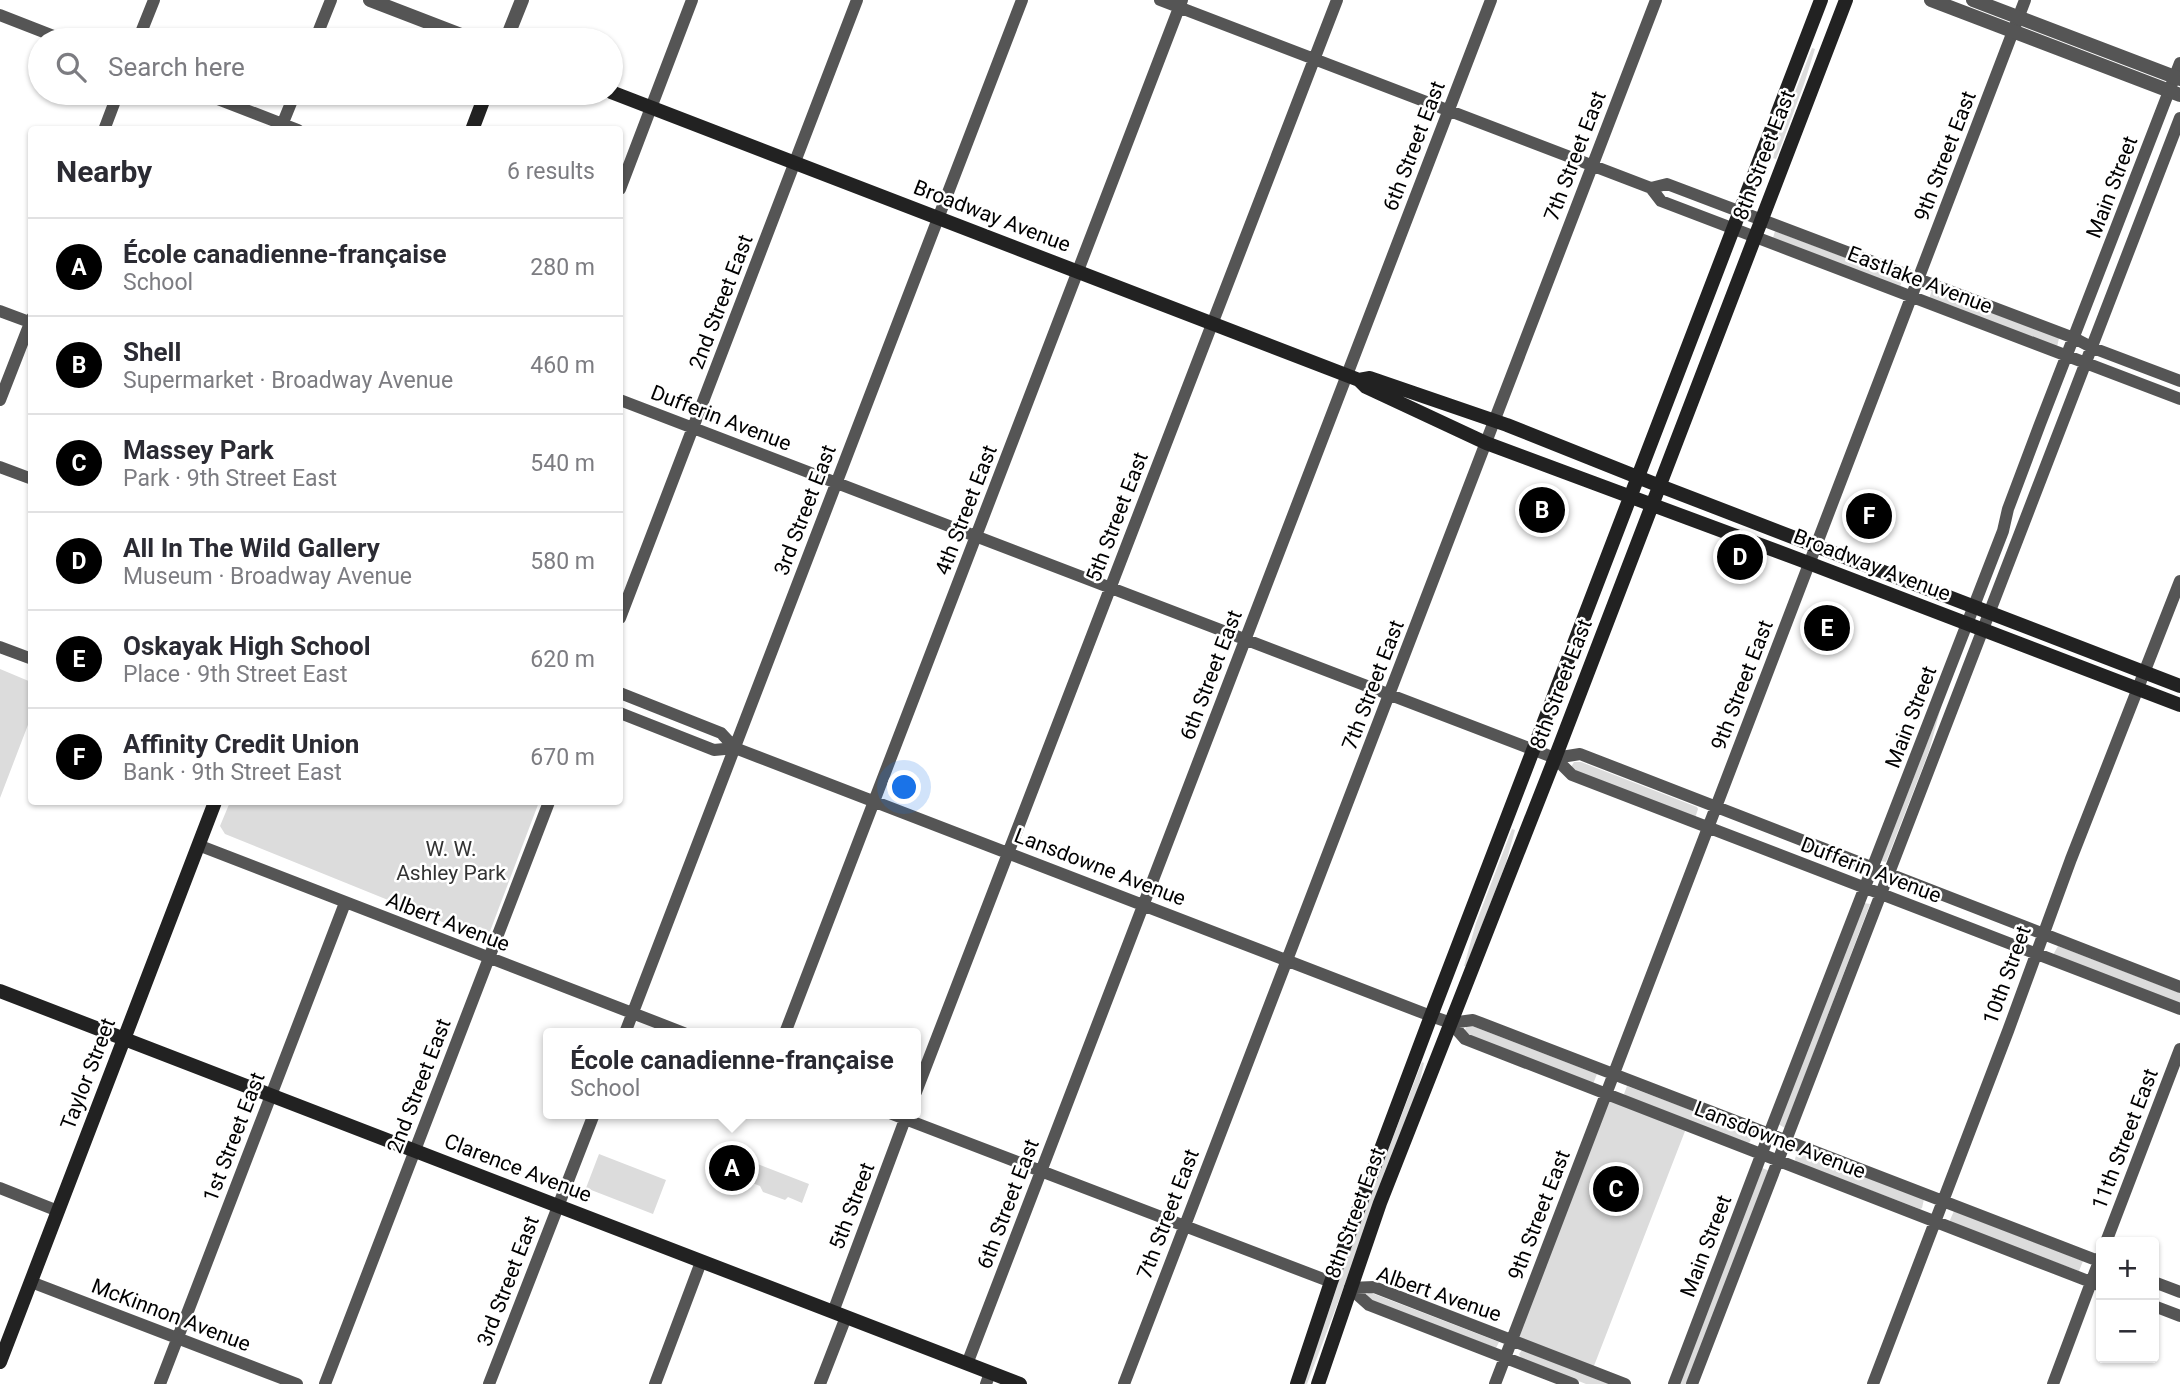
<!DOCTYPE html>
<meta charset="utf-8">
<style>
body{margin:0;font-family:Roboto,sans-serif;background:#f7f7f7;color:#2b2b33}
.controls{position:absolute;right:21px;bottom:21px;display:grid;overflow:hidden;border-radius:7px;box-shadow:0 2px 5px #0004}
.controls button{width:63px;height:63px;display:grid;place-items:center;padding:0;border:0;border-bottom:2px solid #e1e1e2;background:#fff;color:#2b2b33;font:35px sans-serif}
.you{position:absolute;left:905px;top:788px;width:24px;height:24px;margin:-18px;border:5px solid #fff;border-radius:50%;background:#1a73e8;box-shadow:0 0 0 10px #1a73e833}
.badge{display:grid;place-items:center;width:46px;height:46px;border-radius:50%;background:#000;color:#fff;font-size:23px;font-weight:700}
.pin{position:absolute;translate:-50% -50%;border:4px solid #fff;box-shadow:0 2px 7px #0006}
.popup{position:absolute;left:543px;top:1028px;width:378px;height:91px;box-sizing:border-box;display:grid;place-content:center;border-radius:7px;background:#fff;filter:drop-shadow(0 2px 5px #0005);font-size:23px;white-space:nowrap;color:#7c7c81}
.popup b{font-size:26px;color:#2b2b33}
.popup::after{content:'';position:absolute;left:50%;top:100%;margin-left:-14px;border:14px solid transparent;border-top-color:#fff}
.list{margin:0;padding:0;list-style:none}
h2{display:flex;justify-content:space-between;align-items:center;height:91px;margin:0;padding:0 28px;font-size:30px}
h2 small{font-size:23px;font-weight:400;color:#7c7c81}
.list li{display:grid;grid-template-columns:46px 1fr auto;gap:21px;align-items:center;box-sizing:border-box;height:98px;padding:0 28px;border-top:2px solid #e1e1e2}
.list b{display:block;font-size:26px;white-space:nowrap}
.list p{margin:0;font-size:23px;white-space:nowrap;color:#7c7c81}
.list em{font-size:23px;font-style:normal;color:#7c7c81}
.icon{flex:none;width:38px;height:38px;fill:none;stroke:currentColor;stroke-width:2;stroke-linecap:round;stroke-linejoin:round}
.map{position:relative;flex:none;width:2180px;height:1384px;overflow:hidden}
.search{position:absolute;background:#fff;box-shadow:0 2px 5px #0004;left:28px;top:28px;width:595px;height:77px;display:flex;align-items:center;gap:18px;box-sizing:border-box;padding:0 24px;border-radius:38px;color:#7c7c81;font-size:26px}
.panel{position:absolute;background:#fff;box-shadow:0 2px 5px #0004;left:28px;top:126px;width:595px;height:679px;border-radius:7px}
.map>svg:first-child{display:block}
.green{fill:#dcdcdc}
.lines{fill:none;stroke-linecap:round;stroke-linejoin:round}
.minor{stroke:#555;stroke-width:12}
.tertiary{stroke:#555;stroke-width:14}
.secondary{stroke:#222;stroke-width:14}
.labels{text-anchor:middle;stroke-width:5;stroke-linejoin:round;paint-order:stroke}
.street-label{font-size:21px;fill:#000;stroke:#fff}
.park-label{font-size:21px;fill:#333;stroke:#fff}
</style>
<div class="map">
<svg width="2180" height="1384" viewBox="0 0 2180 1384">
<rect width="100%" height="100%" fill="#fff"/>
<path class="green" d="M1812,48L1815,49L1804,84L1776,159L1773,158L1779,134Z
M1775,231L1902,279L1900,288L1773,238Z
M1932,290L2059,338L2057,347L1929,299Z
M0,669L31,682V717L0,798Z
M1941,707L1929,751L1886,862L1881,861Z
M1574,762H1581L1697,807L1698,809L1695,818L1577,773L1571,767Z
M230,802H539L489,934L482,938L225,834L220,826Z
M1512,829L1515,830L1506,863L1466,966H1464L1476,923Z
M1864,903L1870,904L1785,1128L1778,1124Z
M2058,946L2180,993V1005L2053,955Z
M1467,1024L1597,1074L1593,1084L1464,1033Z
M1422,1062L1424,1063L1417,1094L1307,1384H1303L1324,1317Z
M1627,1086L1752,1133L1750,1142L1748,1143L1626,1096L1624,1094Z
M1606,1094L1687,1126L1592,1371L1513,1340Z
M1800,1152L1924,1199L1922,1208L1920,1209L1796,1162L1795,1159L1797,1153Z
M599,1154L666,1180L653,1214L586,1188Z
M734,1155L809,1184L802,1203L788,1197L785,1200L763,1192L760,1186L727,1173Z
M1762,1168L1770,1171L1689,1384H1677Z
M1954,1211L2083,1261L2079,1271L1951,1223L1950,1220Z
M1369,1292L1499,1342L1496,1348L1368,1300L1366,1295Z
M1522,1350L1610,1384H1586L1521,1358L1519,1354Z"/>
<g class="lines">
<path class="minor" d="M1160,0L1651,188L1661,201L2180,399
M0,15L64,40
M138,40L154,0
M315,40L331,0
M202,93L298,130
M104,130L118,93
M280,130L295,93
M1651,188L1667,184L2074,338L2093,348L2180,381
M620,189L692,0
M0,311L32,323
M0,400L32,318
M620,400L1555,758L1572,775L2180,1009
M0,467L32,479
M620,618L857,0
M0,647L32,659
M620,693L721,733L735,748L1431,1016L1451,1023L1473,1020L2101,1262
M620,713L714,750L735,748
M1555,758L1580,754L2180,987
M198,845L684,1033
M1451,1023L1465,1039L2101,1286
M625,1033L1022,0
M785,1033L1182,0
M916,1092L1337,0
M892,1114L1331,1282
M0,1188L58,1211
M2106,1242L2180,1049
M31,1282L297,1384
M2154,1282L2180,1292
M1350,1288L1374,1287L1625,1384
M1350,1288L1369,1305L1573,1384
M2154,1306L2180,1316
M833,1312L907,1114
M967,1364L1491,0
M160,1384L345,903
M325,1384L549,802
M489,1384L594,1114
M655,1384L701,1262
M820,1384L846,1317
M986,1384L990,1373
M1124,1384L1656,0
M1495,1384L2025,0
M1674,1384L1773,1124L2003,531L2008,509L2040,424L2180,63
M1692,1384L2180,118
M1873,1384L2008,1031L2071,859L2180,581
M2053,1384L2101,1256"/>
<path class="tertiary" d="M370,0L474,40
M1931,0L2180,95
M1973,0L2180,79
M506,40L522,0"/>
<path class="secondary" d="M611,92L1359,380L1366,387L1486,443L1798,559L2180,705
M472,130L486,93
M1359,380L1370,378L1507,425L1660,486L2180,686
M0,991L1020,1384
M0,1362L215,802
M1297,1384L1331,1282L1431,1016L1821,0
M1318,1384L1380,1203L1555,758L1846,0"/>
</g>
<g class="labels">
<g class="street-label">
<text transform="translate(1414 146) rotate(-69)" y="7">6th Street East</text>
<text transform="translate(1764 155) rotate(-69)" y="7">8th Street East</text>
<text transform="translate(1575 156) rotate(-69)" y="7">7th Street East</text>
<text transform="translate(1945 156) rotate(-69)" y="7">9th Street East</text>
<text transform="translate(2112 187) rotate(-69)" y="7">Main Street</text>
<text transform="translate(992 216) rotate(21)" y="7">Broadway Avenue</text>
<text transform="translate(1920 280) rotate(21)" y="7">Eastlake Avenue</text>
<text transform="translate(721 302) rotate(-69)" y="7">2nd Street East</text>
<text transform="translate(721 418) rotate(21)" y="7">Dufferin Avenue</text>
<text transform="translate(805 510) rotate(-69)" y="7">3rd Street East</text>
<text transform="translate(966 510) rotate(-69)" y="7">4th Street East</text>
<text transform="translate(1117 517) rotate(-69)" y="7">5th Street East</text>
<text transform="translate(1872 565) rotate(21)" y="7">Broadway Avenue</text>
<text transform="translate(1211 675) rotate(-69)" y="7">6th Street East</text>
<text transform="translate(1561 684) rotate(-69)" y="7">8th Street East</text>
<text transform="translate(1373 685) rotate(-69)" y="7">7th Street East</text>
<text transform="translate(1742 685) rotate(-69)" y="7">9th Street East</text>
<text transform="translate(1911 717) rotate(-69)" y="7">Main Street</text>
<text transform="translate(1100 867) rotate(21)" y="7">Lansdowne Avenue</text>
<text transform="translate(1871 870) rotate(21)" y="7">Dufferin Avenue</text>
<text transform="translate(448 922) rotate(21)" y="7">Albert Avenue</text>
<text transform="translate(2007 975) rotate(-70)" y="7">10th Street</text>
<text transform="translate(88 1074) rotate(-69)" y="7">Taylor Street</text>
<text transform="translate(419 1086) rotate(-69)" y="7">2nd Street East</text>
<text transform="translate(234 1137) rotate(-69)" y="7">1st Street East</text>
<text transform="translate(2125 1139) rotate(-69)" y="7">11th Street East</text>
<text transform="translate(1780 1140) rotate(21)" y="7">Lansdowne Avenue</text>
<text transform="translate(518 1168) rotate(21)" y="7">Clarence Avenue</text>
<text transform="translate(1008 1204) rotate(-69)" y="7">6th Street East</text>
<text transform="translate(852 1206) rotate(-69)" y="7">5th Street</text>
<text transform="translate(1355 1213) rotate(-70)" y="7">8th Street East</text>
<text transform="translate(1168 1214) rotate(-69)" y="7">7th Street East</text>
<text transform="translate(1539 1215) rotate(-69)" y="7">9th Street East</text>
<text transform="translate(1706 1246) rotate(-69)" y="7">Main Street</text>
<text transform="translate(508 1281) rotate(-69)" y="7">3rd Street East</text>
<text transform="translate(1439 1294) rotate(19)" y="7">Albert Avenue</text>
<text transform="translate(171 1315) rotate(21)" y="7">McKinnon Avenue</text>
</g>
<g class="park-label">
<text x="451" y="856">W. W.<tspan x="451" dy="24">Ashley Park</tspan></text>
</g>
</g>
</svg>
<div class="controls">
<button>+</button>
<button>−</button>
</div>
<div class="you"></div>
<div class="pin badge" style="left:732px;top:1168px">A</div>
<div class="popup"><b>École canadienne-française</b>School</div>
<div class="pin badge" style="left:1542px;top:510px">B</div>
<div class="pin badge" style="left:1616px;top:1189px">C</div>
<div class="pin badge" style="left:1740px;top:557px">D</div>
<div class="pin badge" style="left:1827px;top:628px">E</div>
<div class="pin badge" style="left:1869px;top:516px">F</div>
<div class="search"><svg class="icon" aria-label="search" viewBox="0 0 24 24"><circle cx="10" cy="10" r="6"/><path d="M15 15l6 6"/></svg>Search here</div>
<section class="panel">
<h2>Nearby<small>6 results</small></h2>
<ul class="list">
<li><span class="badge">A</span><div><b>École canadienne-française</b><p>School</p></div><em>280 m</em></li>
<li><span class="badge">B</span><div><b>Shell</b><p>Supermarket · Broadway Avenue</p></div><em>460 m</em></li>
<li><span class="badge">C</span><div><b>Massey Park</b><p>Park · 9th Street East</p></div><em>540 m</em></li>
<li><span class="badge">D</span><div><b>All In The Wild Gallery</b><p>Museum · Broadway Avenue</p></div><em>580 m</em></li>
<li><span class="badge">E</span><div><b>Oskayak High School</b><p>Place · 9th Street East</p></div><em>620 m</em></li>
<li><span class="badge">F</span><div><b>Affinity Credit Union</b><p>Bank · 9th Street East</p></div><em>670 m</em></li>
</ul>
</section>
</div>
